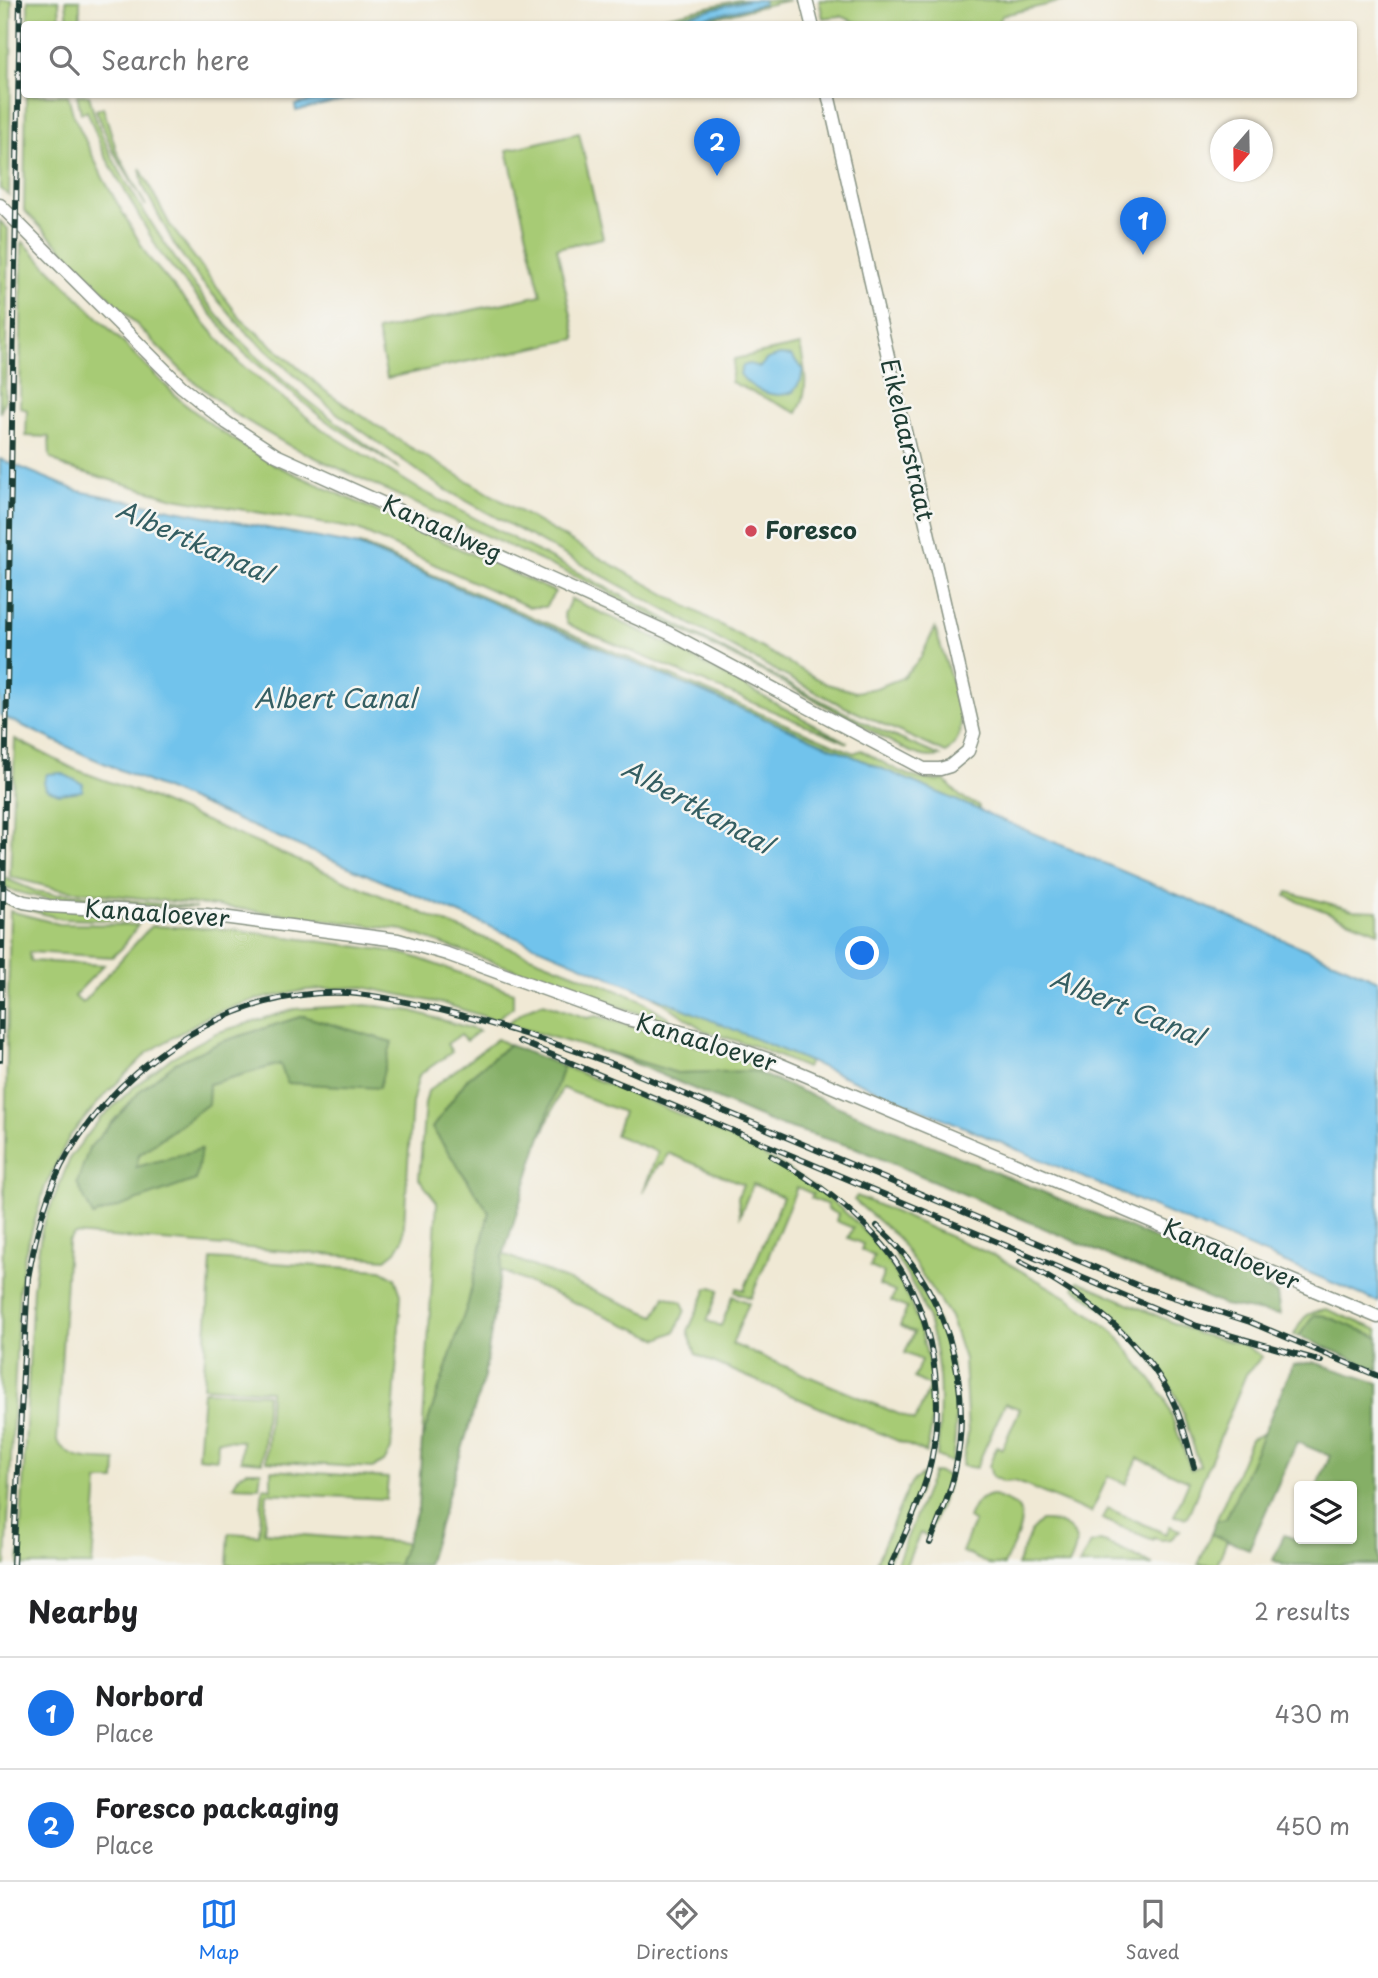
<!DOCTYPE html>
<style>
body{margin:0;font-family:"Playpen Sans",sans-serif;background:#f6f6f6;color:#202124}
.controls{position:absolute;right:21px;bottom:21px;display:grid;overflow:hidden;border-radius:7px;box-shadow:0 2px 5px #0004}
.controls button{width:63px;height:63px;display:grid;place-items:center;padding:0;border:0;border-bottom:2px solid #e0e0e0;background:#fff;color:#202124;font:35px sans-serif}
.compass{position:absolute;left:1210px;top:119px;width:63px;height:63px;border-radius:50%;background:#fff;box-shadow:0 2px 5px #0004;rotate:200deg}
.you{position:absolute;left:863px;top:954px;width:24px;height:24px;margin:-18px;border:5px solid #fff;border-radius:50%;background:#1a73e8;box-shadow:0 0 0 10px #1a73e833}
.badge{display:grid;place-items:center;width:46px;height:46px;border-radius:50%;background:#1a73e8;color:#fff;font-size:23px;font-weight:700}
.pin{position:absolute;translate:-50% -58px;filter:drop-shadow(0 2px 4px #0008)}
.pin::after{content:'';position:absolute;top:37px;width:24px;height:21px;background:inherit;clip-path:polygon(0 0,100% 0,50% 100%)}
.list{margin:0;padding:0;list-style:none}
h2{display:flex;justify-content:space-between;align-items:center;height:91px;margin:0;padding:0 28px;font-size:30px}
h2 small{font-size:23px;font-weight:400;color:#757577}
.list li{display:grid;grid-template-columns:46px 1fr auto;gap:21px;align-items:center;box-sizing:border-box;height:112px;padding:0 28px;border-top:2px solid #e0e0e0}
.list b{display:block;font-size:26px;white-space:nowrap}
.list p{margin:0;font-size:23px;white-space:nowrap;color:#757577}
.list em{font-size:23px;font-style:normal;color:#757577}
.icon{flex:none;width:38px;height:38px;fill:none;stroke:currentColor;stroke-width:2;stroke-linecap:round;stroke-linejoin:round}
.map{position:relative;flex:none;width:1378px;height:1565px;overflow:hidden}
.search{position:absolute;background:#fff;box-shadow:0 2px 5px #0004;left:21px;right:21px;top:21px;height:77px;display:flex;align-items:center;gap:18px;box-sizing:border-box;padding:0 24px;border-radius:7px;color:#757577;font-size:26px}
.sheet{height:315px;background:#fff}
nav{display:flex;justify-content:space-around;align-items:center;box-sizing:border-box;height:98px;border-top:2px solid #e0e0e0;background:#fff;font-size:19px;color:#757577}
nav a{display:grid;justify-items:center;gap:4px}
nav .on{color:#1a73e8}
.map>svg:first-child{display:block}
.green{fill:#a7cb74;stroke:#638454;stroke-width:2;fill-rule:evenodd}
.forest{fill:#85af66;stroke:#52764d;stroke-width:2}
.water{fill:#71c3ec;stroke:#488090;stroke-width:2}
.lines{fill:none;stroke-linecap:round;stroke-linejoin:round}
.street-casing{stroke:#889384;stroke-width:15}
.street{stroke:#fff;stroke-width:12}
.rail-casing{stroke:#1f3d34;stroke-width:6}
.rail{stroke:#f6f6f2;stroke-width:3.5;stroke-dasharray:10;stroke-linecap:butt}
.poi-dot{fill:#d1495b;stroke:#f6f6f2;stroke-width:2.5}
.labels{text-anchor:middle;stroke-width:5;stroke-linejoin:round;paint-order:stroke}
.street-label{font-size:24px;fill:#1f3d34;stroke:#f6f6f2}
.poi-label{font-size:24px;font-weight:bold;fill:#1f3d34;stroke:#f6f6f2;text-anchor:start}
.water-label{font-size:26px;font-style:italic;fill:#345e62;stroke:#f6f6f2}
</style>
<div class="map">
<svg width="1378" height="1565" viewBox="0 0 1378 1565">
<rect width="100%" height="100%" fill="#f6f6f2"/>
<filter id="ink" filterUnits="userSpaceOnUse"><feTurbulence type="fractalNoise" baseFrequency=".0143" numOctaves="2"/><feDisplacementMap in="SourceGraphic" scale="14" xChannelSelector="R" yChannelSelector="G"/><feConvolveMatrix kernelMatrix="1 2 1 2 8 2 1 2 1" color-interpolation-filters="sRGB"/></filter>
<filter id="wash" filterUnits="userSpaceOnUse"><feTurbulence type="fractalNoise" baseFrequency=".00686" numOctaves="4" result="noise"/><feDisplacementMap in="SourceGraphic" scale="28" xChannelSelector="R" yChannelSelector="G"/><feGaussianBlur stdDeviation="1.57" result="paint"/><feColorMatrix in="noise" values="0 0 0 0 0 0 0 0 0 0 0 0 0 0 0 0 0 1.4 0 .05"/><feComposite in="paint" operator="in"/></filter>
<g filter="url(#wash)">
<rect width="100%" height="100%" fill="#f0e9d5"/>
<path class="green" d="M0,0H12L9,195L0,189Z
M28,0H59L60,24H28Z
M66,0H80V24H68Z
M739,0H789L686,24H633Z
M819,0H1068L1003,15L997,24H860L841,16L823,18Z
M26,95H68L73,114L103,178L148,257L239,363L322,429L419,489L816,698L879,730L940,756C928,759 917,755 906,750L758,669L613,596L607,591L290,446L235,414L186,375L24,210Z
M77,95H89C98,137 120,173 143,210C173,257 206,306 246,346C292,393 348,430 400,469L322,418L243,352L160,253L104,154L87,111L81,113Z
M103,107L117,152L146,206L113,151L96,110Z
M579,133L603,238L557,248L576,339L387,378L377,331L541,295L507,150Z
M140,168L170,225L241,319L329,394L408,446L593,554L827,684L856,692L876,688L902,678L920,659L935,628L961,711C962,729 960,741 946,753L845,707L791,679L439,486L334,411L243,329L201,281L175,246L143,186Z
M0,221L8,229L5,399L0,413Z
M22,241L182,402L220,431L275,465L555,592L545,607H529L356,529L174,498L65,467L50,457L49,437L26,436L27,410L20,407Z
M800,345C805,368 810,392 797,413L731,382L734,359Z
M360,544L854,753L861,750C887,764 913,784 944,780L961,797L979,806V810L359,546Z
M571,599L658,639L848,743L567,624L564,614Z
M15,739L74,769L137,792L436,919L639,999L669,1018V1024L403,930L234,908L57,889L10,877Z
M0,876L35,891L60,895L61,893L196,908C136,905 55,908 0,886Z
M1288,892L1353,910L1378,911V932L1286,896Z
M10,902L138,917V921L62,919L10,905Z
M10,911L59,924L138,925L122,948L112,957L29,952L30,961L104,965L74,996L82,1003L151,926L228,929L383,950L409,955L513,992V1007L495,1020L445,1004L363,987L307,990L254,1000L210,1015L147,1053L101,1099L69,1137L45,1187L25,1253L19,1290L6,1565H0V1385Z
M649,993L810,1061L806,1068L754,1046L705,1031Z
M543,1003L587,1018L597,1016L723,1054L771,1071L677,1073L506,1024L529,1008Z
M369,1005L412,1011L479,1031L466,1041L460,1035L447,1044L452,1052L419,1075L412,1103L403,1239L396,1251L386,1259L74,1234L68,1241L57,1441C72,1463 92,1459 116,1461L115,1481H98L92,1565H19L33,1287L42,1228L71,1156L100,1119L134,1087L171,1058L216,1033L295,1009ZM303,1016L281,1064L209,1084L208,1104L139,1155L135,1168L141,1090L175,1063L221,1042Z
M497,1039L509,1045L468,1078L432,1128L489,1212L468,1303L422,1439L437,1202L419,1179L425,1103L428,1091Z
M563,1066C665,1109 809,1158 878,1247C897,1271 912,1303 921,1333C933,1371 937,1414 926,1453L708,1360L696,1354L688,1331L707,1289L712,1287L719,1290L707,1321L721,1326L733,1296L749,1303L732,1344L915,1421L930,1386L914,1378L921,1360L905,1353L914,1332L900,1326L907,1308L891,1301L895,1292L879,1285L884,1273L870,1267L874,1256L861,1250L863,1244L848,1238L853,1228L836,1221L838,1214L827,1209L828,1205L811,1198L813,1194L797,1187L751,1298L735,1292L737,1288L744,1290L783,1197L753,1184L740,1215L738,1197L743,1184L668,1153L663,1165L659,1164L643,1192L658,1152L615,1135L623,1112L562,1088L535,1151Z
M857,1196L997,1257L1070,1299L1116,1334L1165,1398L1191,1470L1200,1466L1179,1402L1164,1375L1119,1320L1074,1288L1078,1281L1199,1334L1245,1345L1262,1357L1246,1374L1187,1518L1174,1516L1189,1481L1138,1458L1126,1484L1108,1476L1091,1513L1015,1481L1003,1482L992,1476L989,1466L997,1446L1002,1449L1020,1409L1005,1403L976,1468L962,1466L968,1434L964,1359L950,1317L897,1237L854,1200Z
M503,1254L655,1316L665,1296L682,1302L685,1310L676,1331L659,1339L499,1270Z
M895,1254L901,1255C946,1329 965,1374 952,1463L937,1456C942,1401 943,1354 921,1301C914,1285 903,1270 895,1254Z
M211,1259L381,1270L395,1278L401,1295L391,1450L384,1462L372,1468L266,1461L270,1391L203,1387Z
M1326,1309L1378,1330V1337L1325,1316L1315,1315L1299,1336L1294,1335C1303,1317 1305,1313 1326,1309Z
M203,1391L267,1394L262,1462L241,1460L242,1441L218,1440L217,1459L198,1457Z
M1264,1433L1226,1519L1216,1521L1251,1439Z
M271,1470L388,1478L386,1499L267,1493L264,1532L406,1543L398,1565H227L229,1533L259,1535L263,1487L271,1488Z
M247,1471H261L259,1487L233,1486L239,1476Z
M936,1472L948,1476L947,1487L928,1536L920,1533L906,1565H896L933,1473Z
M922,1475L920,1490L887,1565H875L908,1488L914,1480Z
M991,1495C999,1498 1011,1501 1017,1507C1029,1521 1010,1550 1004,1565H991L962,1552L974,1522L968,1518C974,1504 976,1499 991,1495Z
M1107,1508L1166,1534L1170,1526L1180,1530L1171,1539L1161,1540L1154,1538L1153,1540L1102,1519Z
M1041,1521C1055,1520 1076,1527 1076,1543C1076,1550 1072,1559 1069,1565H1017L1031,1531Z
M1211,1534L1227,1540L1217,1565H1198Z
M1100,1541L1106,1543L1153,1565H1079L1090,1544Z"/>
<path class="forest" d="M303,1016L392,1042L379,1088L287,1083L280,1064L209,1084L208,1104L139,1154L136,1167L201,1149L196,1180L93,1216L77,1183L89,1148L141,1090L175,1063L221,1042Z
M509,1045L563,1066L503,1256L484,1377L427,1565H398L418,1508L422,1439L468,1303L489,1212L432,1128L468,1078Z
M606,1051L677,1073L753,1071L1237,1273L1277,1294L1280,1315L1224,1305L856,1148L771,1122Z
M1314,1315L1325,1316L1378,1337V1370L1299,1336Z
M1313,1362L1378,1383V1565H1284L1273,1560L1284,1535L1295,1539L1299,1529V1539H1352V1486H1317L1330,1456L1297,1442L1249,1549L1211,1534L1216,1521L1226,1519L1293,1365Z"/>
<path class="water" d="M748,0H763L764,4L674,24H650Z
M341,94L365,95L296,111L295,105Z
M780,355L791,356L803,369L801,380L793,392C774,400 751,390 740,374L743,366L749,364L760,367L767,359Z
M0,459L78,491L359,546L1378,980V1302L247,824L85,755L0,715Z
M61,773L83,784L82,791L59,794L46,789L44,782L47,774Z"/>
</g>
<g filter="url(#ink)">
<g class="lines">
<defs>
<path id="street" d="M806,0L812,24
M0,205L181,386L227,423L276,455L669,633L924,769H940L950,766L968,751L974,733L828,94
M0,892L24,902L48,906L207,915L374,937L398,940L447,954L627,1019L710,1039L767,1059L1378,1317"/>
</defs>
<use href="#street" class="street-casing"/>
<use href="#street" class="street"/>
<defs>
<path id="rail" d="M519,1041L1197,1326L1321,1361
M0,1060L20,0
M771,1156C810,1178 846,1203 876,1237C930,1295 947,1385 931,1461C923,1497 906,1531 891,1565
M877,1226C946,1287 974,1382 955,1471C950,1496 939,1519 930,1543
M1020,1262C1079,1292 1135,1333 1168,1391C1181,1415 1187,1442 1194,1467
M13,1565L28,1278C36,1234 46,1190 69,1152C125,1060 236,987 347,993C385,996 420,1005 456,1014C511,1029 565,1046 618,1066L1139,1286L1250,1322L1378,1376"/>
</defs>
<use href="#rail" class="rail-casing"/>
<use href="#rail" class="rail"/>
</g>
</g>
<circle class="poi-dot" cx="751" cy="531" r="7"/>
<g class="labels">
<g class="street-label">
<text transform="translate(907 440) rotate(77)" y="8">Eikelaarstraat</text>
<text transform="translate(442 529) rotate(24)" y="8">Kanaalweg</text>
<text transform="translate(157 914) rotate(4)" y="8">Kanaaloever</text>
<text transform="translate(706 1043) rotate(17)" y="8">Kanaaloever</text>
<text transform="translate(1231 1255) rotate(23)" y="8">Kanaaloever</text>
</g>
<g class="poi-label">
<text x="765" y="539">Foresco</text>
</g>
<g class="water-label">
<text transform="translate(194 542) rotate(24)" y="9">Albertkanaal</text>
<text x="335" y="708">Albert Canal</text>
<text transform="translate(697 807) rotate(29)" y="9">Albertkanaal</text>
<text transform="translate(1127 1008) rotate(22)" y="9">Albert Canal</text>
</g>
</g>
</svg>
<div class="controls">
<button><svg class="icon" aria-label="layers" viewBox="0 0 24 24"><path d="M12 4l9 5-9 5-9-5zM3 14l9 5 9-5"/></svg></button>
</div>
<svg class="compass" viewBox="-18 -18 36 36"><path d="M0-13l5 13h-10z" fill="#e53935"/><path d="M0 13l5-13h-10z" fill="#757577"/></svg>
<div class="you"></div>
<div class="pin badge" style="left:1143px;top:255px">1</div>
<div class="pin badge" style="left:717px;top:176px">2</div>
<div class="search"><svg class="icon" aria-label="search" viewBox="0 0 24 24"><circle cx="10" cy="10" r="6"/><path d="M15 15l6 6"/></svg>Search here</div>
</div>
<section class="sheet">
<h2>Nearby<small>2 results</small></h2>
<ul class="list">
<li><span class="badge">1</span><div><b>Norbord</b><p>Place</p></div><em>430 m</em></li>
<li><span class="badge">2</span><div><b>Foresco packaging</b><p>Place</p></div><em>450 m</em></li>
</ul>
</section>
<nav>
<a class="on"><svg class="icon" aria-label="map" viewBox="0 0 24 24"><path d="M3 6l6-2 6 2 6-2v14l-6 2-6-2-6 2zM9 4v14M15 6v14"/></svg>Map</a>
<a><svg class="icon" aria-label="directions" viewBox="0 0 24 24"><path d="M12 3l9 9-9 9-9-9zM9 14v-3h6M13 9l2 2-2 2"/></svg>Directions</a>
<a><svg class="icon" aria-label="saved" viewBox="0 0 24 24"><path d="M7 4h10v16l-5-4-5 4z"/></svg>Saved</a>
</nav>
